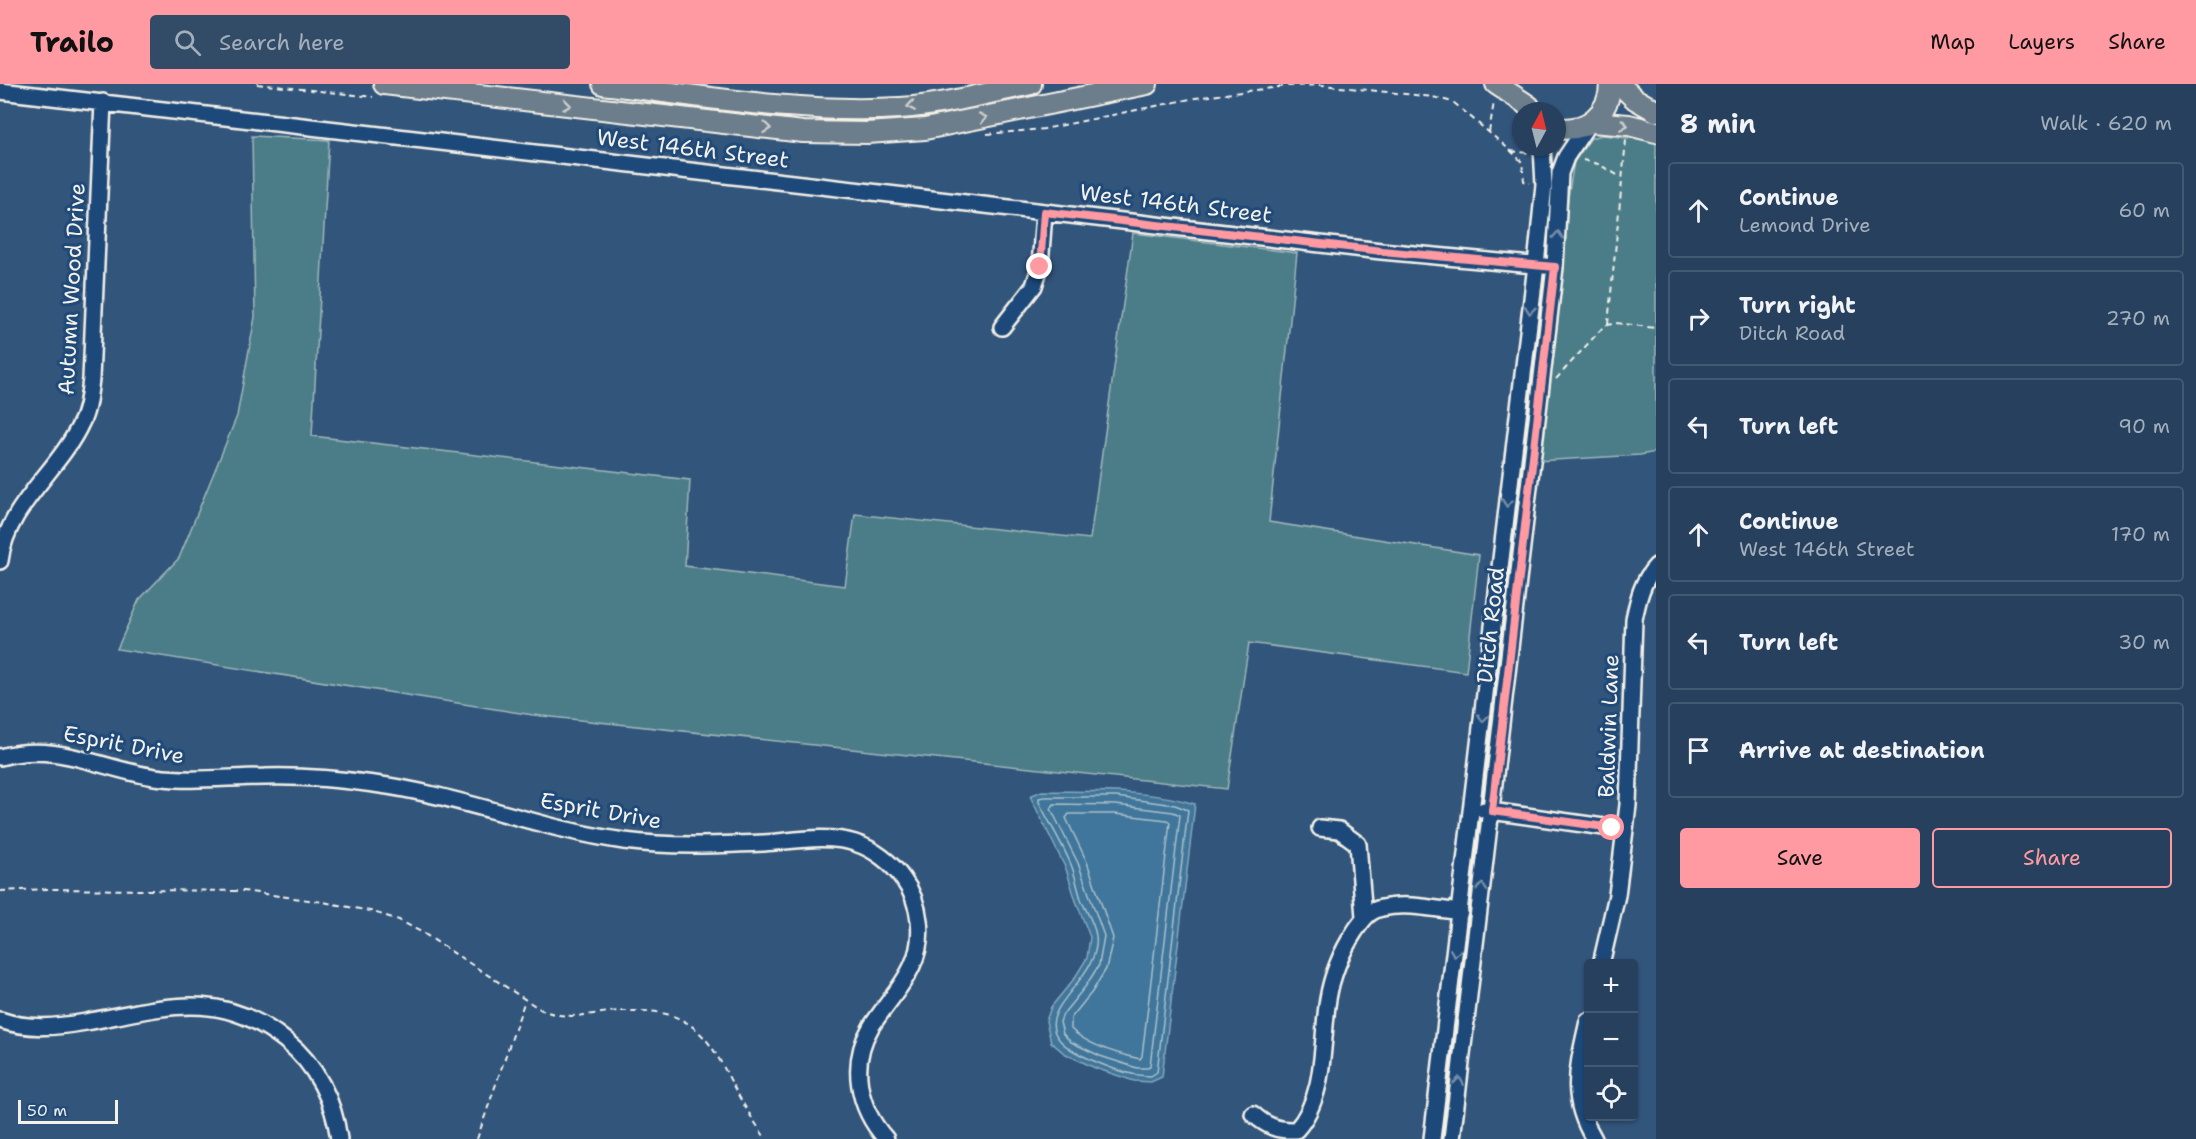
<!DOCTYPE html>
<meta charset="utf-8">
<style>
body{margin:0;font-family:"Shantell Sans",sans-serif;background:#324b66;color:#f1f3f6}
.controls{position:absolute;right:18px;bottom:18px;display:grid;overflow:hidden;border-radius:6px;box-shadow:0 2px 4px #0004}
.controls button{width:54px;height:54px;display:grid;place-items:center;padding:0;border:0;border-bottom:2px solid #425972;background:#26405d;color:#f1f3f6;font:30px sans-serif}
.compass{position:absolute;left:1512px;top:18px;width:54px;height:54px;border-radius:50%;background:#26405d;box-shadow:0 2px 4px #0004;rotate:7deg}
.scale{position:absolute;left:18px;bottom:15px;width:100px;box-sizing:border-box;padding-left:6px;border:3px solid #f4f1e8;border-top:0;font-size:16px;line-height:21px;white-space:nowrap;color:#f4f1e8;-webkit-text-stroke:4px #1f4a7a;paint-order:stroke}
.stop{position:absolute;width:18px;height:18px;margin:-14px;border:4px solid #ff9aa2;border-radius:50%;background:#fff}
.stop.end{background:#ff9aa2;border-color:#fff;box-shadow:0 2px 6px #0008}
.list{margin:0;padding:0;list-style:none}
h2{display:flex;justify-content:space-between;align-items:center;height:78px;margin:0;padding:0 24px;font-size:26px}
h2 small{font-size:20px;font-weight:400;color:#a4afbc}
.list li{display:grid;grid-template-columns:39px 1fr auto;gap:18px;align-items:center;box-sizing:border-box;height:96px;margin:0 12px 12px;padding:0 12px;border:2px solid #425972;border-radius:6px}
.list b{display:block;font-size:22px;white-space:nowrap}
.list p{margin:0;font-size:20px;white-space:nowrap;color:#a4afbc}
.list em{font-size:20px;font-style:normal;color:#a4afbc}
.actions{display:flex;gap:12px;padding:18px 24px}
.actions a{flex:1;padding:14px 0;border:2px solid #ff9aa2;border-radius:6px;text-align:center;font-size:21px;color:#ff9aa2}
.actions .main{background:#ff9aa2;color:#111}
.icon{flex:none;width:33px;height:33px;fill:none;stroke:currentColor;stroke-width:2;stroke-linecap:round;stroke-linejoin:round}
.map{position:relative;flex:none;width:1656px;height:1055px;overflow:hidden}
header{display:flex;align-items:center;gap:36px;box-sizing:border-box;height:84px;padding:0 30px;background:#ff9aa2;color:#111}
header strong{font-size:28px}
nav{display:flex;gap:33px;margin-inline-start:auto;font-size:21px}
.search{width:420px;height:54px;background:#324b66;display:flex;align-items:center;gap:15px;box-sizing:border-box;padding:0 21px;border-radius:6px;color:#a4afbc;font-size:22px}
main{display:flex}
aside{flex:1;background:#26405d}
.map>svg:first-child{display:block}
.green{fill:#4b7d89;stroke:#a0b7b8;stroke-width:1.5}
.water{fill:#3f769b;stroke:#87a7ba;stroke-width:1.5}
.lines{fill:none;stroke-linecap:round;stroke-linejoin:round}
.shore{stroke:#acc0c9;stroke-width:1.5}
.minor-casing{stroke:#f4f1e8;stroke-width:20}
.major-casing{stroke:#f4f1e8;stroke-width:24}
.path{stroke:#f4f1e8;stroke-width:2;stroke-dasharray:6 4.5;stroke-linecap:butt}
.minor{stroke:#1f4a7a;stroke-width:15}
.major{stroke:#6c7d8b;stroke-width:20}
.oneway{stroke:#cbcecc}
.oneway2{stroke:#748da6}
.route{stroke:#ff9aa2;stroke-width:8}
.labels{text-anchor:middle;stroke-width:6;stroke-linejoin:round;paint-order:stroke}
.street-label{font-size:22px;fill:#f4f1e8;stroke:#1f4a7a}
</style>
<header>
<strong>Trailo</strong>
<div class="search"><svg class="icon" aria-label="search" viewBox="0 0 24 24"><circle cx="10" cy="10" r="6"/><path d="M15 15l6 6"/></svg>Search here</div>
<nav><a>Map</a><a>Layers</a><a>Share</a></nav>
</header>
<main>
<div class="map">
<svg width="1656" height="1055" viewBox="0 0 1656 1055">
<rect width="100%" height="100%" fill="#32557c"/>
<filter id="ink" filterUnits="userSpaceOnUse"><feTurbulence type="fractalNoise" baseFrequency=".0167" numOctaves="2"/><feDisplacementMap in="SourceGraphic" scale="12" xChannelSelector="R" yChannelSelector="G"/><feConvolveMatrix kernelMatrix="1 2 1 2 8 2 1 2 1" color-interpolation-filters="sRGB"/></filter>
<g filter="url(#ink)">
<path class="green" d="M1602,51L1646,56L1656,59V368L1640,371L1537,377L1559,214L1567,120L1574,78L1591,54Z
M252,52L329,56L312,352L690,396L685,482L845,502L855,430L1090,455L1133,149L1297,169L1269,438L1479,471L1466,588L1249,559L1227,705L533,631L117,565L139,516L179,474L237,332L255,233Z"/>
<path class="water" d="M1042,707C1093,708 1146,705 1195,720L1162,993L1151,998L1134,997L1095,984L1064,969L1051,958L1046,937L1051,923L1074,895L1087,874L1090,853L1076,817L1066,785L1030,712Z"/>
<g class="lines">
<path class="shore" d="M1044,713H1116L1175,721L1188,726L1157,988L1151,992C1127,992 1102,981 1081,971C1008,935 1103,901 1096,852C1095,841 1087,828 1082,818C1078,807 1076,794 1072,783C1063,760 1049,739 1039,718V714Z
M1054,720L1116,721L1173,728L1180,731L1150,982L1148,984H1137L1100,972L1071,958L1063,950L1060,938L1063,930L1085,903L1099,881L1104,852L1078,779L1051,725Z
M1069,730H1115L1167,736L1170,738L1142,972L1140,975C1118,970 1087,961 1071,945V934L1092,908L1106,885L1113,854L1087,778L1066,734Z"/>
<defs>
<path id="minor" d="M0,7L1381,167L1555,183
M1002,243L1034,202L1040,183L1044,128
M0,477C6,422 59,387 81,339C88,326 89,310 91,295L103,18
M0,673C57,657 100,685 155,693C192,698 228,693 265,693C301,692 338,695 374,700C459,711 539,745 624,757C671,763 717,761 764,759C793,757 827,750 855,759C874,765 892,779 903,795C921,819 925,855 912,882C902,904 884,922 871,943C849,980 858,1024 886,1055
M1484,726L1625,746
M1320,744L1339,746L1358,760L1364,833
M1601,880L1617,811L1628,721L1634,535C1638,516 1642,497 1656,482
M0,936C29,946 57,943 86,938C162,924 219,903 286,957C316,980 334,1018 339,1055
M1588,937C1578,983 1568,1012 1594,1055
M1253,1030C1266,1042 1278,1047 1296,1046C1327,1012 1321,957 1328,915C1332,891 1342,867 1355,847C1362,837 1369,826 1382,824C1406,818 1435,825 1460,828
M1432,1055L1536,181L1544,101L1542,63
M1452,1055L1555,183L1560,89L1566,73L1588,40"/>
<path id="major" d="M384,0L803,48L867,49L925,45L1147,0
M603,0C701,12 800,30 900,24C943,21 988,9 1031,0
M1496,0L1529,22
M1619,0L1635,15L1656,27
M1591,38L1629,41L1656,48
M1557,44C1586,49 1610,29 1610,0"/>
</defs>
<use href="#minor" class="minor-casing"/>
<use href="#major" class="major-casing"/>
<path class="path" d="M257,0L373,13
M1489,48L1494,18
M987,50L1044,45L1195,14L1287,2L1322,1L1433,13L1453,18L1511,67L1522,78L1524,97L1530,99
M1511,67L1529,69
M1583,76L1598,80L1621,93
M1608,240L1626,56
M1556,295L1604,242L1616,239L1656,244
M0,807L47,805L243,807L323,818L370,827L399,836L423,849L540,925C569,938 589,929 620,927C635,927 651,926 666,930C705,940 718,973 735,1005C744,1022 755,1039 766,1055
M477,1055L525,916"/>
<use href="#minor" class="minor"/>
<use href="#major" class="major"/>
</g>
<defs><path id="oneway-chevron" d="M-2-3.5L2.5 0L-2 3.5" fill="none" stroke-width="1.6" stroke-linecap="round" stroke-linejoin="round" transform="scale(1.5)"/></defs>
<g class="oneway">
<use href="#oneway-chevron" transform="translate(567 21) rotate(7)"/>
<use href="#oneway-chevron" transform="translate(911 22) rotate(171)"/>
<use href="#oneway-chevron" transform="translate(983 34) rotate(-11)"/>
<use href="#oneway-chevron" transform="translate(1624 41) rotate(7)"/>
<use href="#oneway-chevron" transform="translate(767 44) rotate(6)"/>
</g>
<g class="oneway2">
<use href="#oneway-chevron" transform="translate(1558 151) rotate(-86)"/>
<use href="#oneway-chevron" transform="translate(1530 226) rotate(97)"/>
<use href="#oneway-chevron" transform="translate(1507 419) rotate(96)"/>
<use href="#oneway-chevron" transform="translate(1483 634) rotate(96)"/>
<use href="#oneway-chevron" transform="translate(1482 803) rotate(-83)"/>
<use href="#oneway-chevron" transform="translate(1455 869) rotate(97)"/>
<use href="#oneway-chevron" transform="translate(1459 997) rotate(-83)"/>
</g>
</g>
<g class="lines" filter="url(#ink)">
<path class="route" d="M1040,183L1044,128L1382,167L1555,183L1492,727L1612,744"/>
</g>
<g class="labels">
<g class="street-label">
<text transform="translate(693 64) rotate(7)" y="8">West 146th Street</text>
<text transform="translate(1176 119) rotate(7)" y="8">West 146th Street</text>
<text transform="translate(71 205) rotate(-87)" y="8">Autumn Wood Drive</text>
<text transform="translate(1490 541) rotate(-84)" y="8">Ditch Road</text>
<text transform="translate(1608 642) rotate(-88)" y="8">Baldwin Lane</text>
<text transform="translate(124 660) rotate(11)" y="8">Esprit Drive</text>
<text transform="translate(601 726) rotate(10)" y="8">Esprit Drive</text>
</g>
</g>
</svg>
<div class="controls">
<button>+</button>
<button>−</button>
<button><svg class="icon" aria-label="locate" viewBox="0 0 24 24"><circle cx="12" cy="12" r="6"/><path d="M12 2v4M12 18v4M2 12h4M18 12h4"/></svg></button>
</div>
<svg class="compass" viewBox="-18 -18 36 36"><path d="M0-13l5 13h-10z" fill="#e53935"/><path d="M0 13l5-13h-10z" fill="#a4afbc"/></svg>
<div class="scale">50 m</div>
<div class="stop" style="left:1612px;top:744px"></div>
<div class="stop end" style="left:1040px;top:183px"></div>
</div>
<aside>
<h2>8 min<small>Walk · 620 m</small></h2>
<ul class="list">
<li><svg class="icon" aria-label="ahead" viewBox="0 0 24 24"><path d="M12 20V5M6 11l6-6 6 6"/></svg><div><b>Continue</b><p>Lemond Drive</p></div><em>60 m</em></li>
<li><svg class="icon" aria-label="right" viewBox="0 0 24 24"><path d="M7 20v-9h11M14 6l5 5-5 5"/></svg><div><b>Turn right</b><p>Ditch Road</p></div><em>270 m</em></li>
<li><svg class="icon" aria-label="left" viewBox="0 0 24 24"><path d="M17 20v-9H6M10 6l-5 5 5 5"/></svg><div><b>Turn left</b></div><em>90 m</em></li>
<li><svg class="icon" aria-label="ahead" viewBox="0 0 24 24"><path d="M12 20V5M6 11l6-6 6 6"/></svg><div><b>Continue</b><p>West 146th Street</p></div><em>170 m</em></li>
<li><svg class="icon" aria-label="left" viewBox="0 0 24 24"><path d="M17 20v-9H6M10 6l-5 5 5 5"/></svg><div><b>Turn left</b></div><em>30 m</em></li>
<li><svg class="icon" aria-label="arrive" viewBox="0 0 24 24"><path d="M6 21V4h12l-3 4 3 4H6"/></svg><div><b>Arrive at destination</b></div></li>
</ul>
<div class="actions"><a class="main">Save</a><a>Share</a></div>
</aside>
</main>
